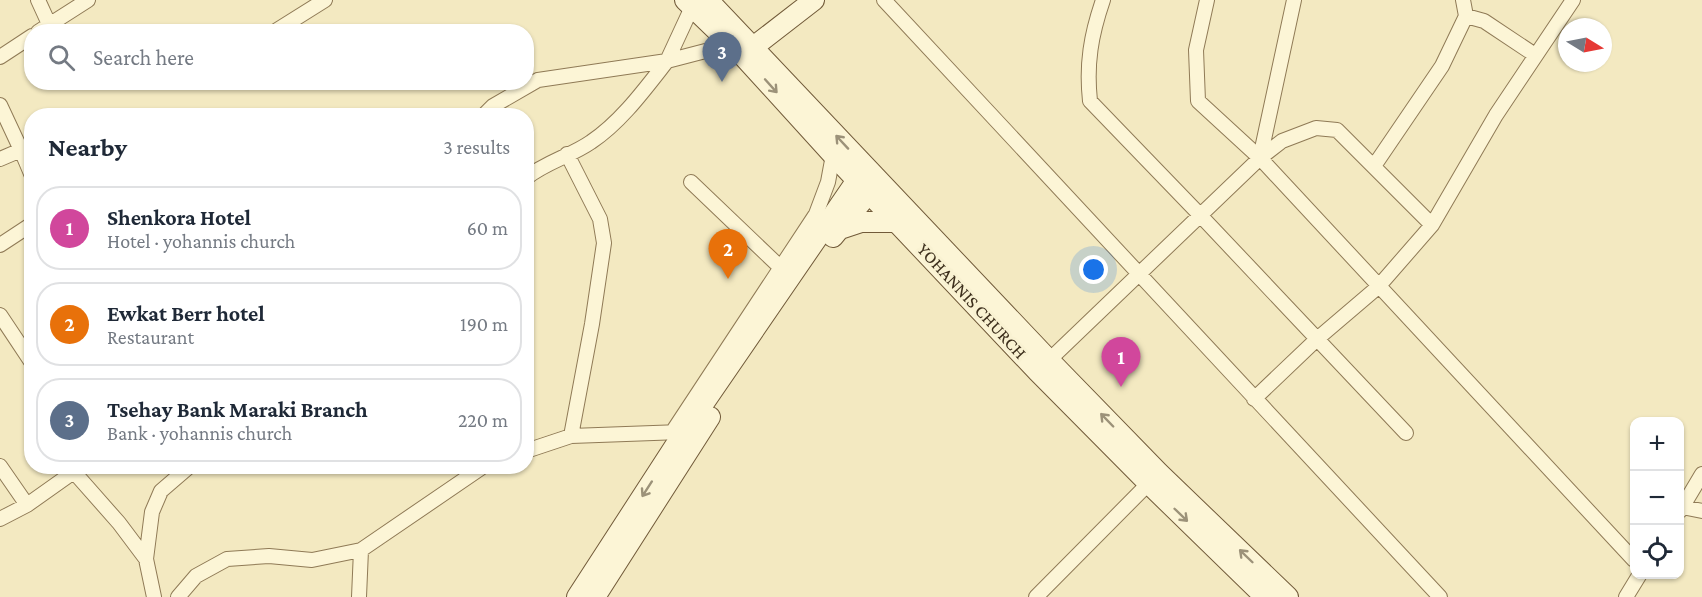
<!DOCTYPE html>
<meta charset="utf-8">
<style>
body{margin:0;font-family:"Crimson Pro",serif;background:#f2f2f3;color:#1f2937}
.controls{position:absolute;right:18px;bottom:18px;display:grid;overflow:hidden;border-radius:12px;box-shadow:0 2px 4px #0004}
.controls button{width:54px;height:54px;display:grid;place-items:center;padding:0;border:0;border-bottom:2px solid #e0e1e3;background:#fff;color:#1f2937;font:30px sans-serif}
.compass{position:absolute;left:1558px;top:18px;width:54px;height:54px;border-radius:50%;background:#fff;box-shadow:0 2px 4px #0004;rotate:100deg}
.you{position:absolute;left:1094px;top:270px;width:21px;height:21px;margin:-15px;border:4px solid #fff;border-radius:50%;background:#1a73e8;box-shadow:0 0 0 9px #1a73e833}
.badge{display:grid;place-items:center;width:39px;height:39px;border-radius:50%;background:#0f766e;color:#fff;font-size:20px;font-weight:700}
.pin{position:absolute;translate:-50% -50px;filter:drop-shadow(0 2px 3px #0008)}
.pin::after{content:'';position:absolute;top:32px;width:21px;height:18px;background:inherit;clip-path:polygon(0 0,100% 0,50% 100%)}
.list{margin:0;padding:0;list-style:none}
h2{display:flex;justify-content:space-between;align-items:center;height:78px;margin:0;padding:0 24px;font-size:26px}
h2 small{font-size:20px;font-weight:400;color:#747a83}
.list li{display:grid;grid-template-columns:39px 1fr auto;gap:18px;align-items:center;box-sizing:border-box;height:84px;margin:0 12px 12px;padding:0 12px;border:2px solid #e0e1e3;border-radius:24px}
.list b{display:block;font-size:22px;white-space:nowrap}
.list p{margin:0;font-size:20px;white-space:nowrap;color:#747a83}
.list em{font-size:20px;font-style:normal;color:#747a83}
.icon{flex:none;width:33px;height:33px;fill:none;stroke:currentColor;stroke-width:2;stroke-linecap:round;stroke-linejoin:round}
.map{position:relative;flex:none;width:1702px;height:597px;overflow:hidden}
.search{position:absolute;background:#fff;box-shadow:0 2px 4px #0004;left:24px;top:24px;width:510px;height:66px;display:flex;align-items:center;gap:15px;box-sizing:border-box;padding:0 21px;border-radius:24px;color:#747a83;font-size:22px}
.panel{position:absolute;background:#fff;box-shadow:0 2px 4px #0004;left:24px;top:108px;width:510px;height:366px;border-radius:24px}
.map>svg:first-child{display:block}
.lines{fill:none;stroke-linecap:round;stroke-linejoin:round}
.street-casing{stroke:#8f7a56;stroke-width:16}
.secondary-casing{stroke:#715a39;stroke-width:22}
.street{stroke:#fcf5d6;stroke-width:14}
.secondary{stroke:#fcf5d6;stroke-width:20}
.oneway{stroke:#9c9279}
.labels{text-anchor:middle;stroke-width:6;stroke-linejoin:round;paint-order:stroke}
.street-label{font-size:18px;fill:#3d2f1c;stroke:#f9f2d2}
</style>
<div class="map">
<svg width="1702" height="597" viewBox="0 0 1702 597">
<rect width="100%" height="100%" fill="#f3e9c1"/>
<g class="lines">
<defs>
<path id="street" d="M38,0L49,24
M884,0L1440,597
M1103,0C1091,35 1086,64 1090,101L1200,215L1406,433
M1207,0L1196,50L1198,101L1260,158L1634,560
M1463,0L1466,16
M698,1L692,7L667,61L717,48L732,34
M38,32L88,0
M274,32L325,0
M0,57L32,36
M0,105L21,150
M483,116L493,106L538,80L667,61
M567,154L600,219L604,243L592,324L571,436
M1260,158L1294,0
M0,159L21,150L32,176
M1374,166L1442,66L1466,16L1484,21L1535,55
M526,178C546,162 571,156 591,142C621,122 645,89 667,61
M691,182L781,268
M0,245L32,224
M0,315L32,363
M1043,366L1260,158L1282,141L1316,128L1337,130L1432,225
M1254,399L1317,339L1378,287L1432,225L1496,115L1573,0
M673,431L816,214L828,182L833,155
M526,451L571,436L681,432
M0,466L27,505
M74,472L119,523L146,559L154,597
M1682,507L1702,511
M1680,511L1702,474
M0,519L27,505L82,466
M146,559L152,512L161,491L190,466
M178,597L196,576L227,559L269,556L312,560L361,550L484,466
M359,597L361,550
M1036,597L1154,478
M1626,597L1640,574"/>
<path id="secondary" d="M685,0L742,55L833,155L1037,371L1149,484L1265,597
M708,0L1049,360L1159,473L1288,597
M743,55L814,0
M837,230L861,222H898
M833,237L877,183
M577,597L684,432L857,180L866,171
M595,597L710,417"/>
</defs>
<use href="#street" class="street-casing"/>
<use href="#secondary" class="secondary-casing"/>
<use href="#street" class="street"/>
<use href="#secondary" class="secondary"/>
</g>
<defs><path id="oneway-shaft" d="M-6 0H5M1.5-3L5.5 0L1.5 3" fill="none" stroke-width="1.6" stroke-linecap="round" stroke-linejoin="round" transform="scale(1.5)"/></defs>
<g class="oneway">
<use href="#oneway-shaft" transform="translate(771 86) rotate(48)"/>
<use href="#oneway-shaft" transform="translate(842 142) rotate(-133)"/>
<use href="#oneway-shaft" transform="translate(1107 420) rotate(-134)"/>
<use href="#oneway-shaft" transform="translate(647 489) rotate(123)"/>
<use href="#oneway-shaft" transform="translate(1181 515) rotate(44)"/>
<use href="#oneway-shaft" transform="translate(1246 556) rotate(-136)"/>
</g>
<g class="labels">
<g class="street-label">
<text transform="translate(972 301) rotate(47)" y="6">YOHANNIS CHURCH</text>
</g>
</g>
</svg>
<div class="controls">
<button>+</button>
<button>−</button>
<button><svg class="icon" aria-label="locate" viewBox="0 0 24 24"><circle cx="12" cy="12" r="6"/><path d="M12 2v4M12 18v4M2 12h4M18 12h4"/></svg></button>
</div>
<svg class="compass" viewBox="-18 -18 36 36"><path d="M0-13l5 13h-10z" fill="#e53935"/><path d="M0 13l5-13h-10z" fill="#747a83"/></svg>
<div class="you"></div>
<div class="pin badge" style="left:1121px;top:387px;background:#d1479c">1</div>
<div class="pin badge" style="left:728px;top:279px;background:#e8710a">2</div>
<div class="pin badge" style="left:722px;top:82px;background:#5c6f8a">3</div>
<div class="search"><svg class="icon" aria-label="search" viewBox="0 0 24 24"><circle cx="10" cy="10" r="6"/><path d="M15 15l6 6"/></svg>Search here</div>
<section class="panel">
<h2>Nearby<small>3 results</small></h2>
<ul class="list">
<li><span class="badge" style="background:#d1479c">1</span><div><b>Shenkora Hotel</b><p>Hotel · yohannis church</p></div><em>60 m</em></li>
<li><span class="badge" style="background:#e8710a">2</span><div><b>Ewkat Berr hotel</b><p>Restaurant</p></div><em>190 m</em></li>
<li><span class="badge" style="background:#5c6f8a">3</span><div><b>Tsehay Bank Maraki Branch</b><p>Bank · yohannis church</p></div><em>220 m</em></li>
</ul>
</section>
</div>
